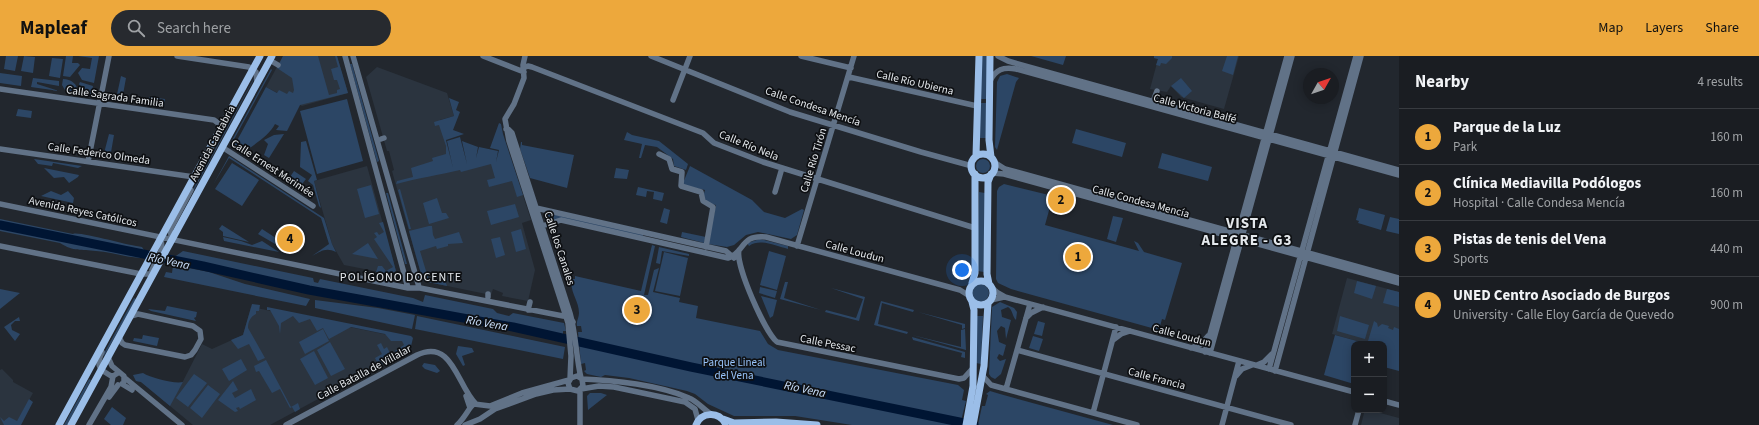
<!DOCTYPE html>
<meta charset="utf-8">
<style>
body{margin:0;font-family:"Source Sans 3",sans-serif;background:#272a2f;color:#f1f3f6}
.controls{position:absolute;right:12px;bottom:12px;display:grid;overflow:hidden;border-radius:8px;box-shadow:0 2px 10px #0003}
.controls button{width:36px;height:36px;display:grid;place-items:center;padding:0;border:0;border-bottom:1px solid #383b40;background:#1a1d22;color:#f1f3f6;font:20px sans-serif}
.compass{position:absolute;left:1303px;top:12px;width:36px;height:36px;border-radius:50%;background:#1a1d22;box-shadow:0 2px 10px #0003;rotate:50deg}
.you{position:absolute;left:962px;top:214px;width:14px;height:14px;margin:-10px;border:3px solid #fff;border-radius:50%;background:#1a73e8;box-shadow:0 0 0 6px #1a73e833}
.badge{display:grid;place-items:center;width:26px;height:26px;border-radius:50%;background:#eda83c;color:#111;font-size:13px;font-weight:700}
.pin{position:absolute;translate:-50% -50%;border:2px solid #fff;box-shadow:0 1px 4px #0006}
.list{margin:0;padding:0;list-style:none}
h2{display:flex;justify-content:space-between;align-items:center;height:52px;margin:0;padding:0 16px;font-size:17px}
h2 small{font-size:13px;font-weight:400;color:#9fa2a5}
.list li{display:grid;grid-template-columns:26px 1fr auto;gap:12px;align-items:center;box-sizing:border-box;height:56px;padding:0 16px;border-top:1px solid #383b40}
.list b{display:block;font-size:15px;white-space:nowrap}
.list p{margin:0;font-size:13px;white-space:nowrap;color:#9fa2a5}
.list em{font-size:13px;font-style:normal;color:#9fa2a5}
.icon{flex:none;width:22px;height:22px;fill:none;stroke:currentColor;stroke-width:2;stroke-linecap:round;stroke-linejoin:round}
.map{position:relative;flex:none;width:1399px;height:369px;overflow:hidden}
header{display:flex;align-items:center;gap:24px;box-sizing:border-box;height:56px;padding:0 20px;background:#eda83c;color:#111}
header strong{font-size:19px}
nav{display:flex;gap:22px;margin-inline-start:auto;font-size:14px}
.search{width:280px;height:36px;background:#272a2f;display:flex;align-items:center;gap:10px;box-sizing:border-box;padding:0 14px;border-radius:22px;color:#9fa2a5;font-size:15px}
main{display:flex}
aside{flex:1;background:#1a1d22}
.map>svg:first-child{display:block}
.built{fill:#2b343f}
.green{fill:#2c4665}
.lines{fill:none;stroke-linecap:round;stroke-linejoin:round}
.river{stroke:#001533;stroke-width:9}
.minor{stroke:#617287;stroke-width:5.5}
.major{stroke:#9bbee8;stroke-width:7}
.labels{text-anchor:middle;stroke-width:3.5;stroke-linejoin:round;paint-order:stroke}
.street-label{font-size:11px;fill:#e4e8ec;stroke:#0e1013}
.park-label{font-size:11px;fill:#99c5fc;stroke:#0e1013}
.water-label{font-size:12px;font-style:italic;fill:#cce2fe;stroke:#0e1013}
.neighbourhood-label{font-size:12px;letter-spacing:1px;fill:#e4e8ec;stroke:#0e1013}
.district-label{font-size:15px;font-weight:bold;letter-spacing:1px;fill:#e4e8ec;stroke:#0e1013}
</style>
<header>
<strong>Mapleaf</strong>
<div class="search"><svg class="icon" aria-label="search" viewBox="0 0 24 24"><circle cx="10" cy="10" r="6"/><path d="M15 15l6 6"/></svg>Search here</div>
<nav><a>Map</a><a>Layers</a><a>Share</a></nav>
</header>
<main>
<div class="map">
<svg width="1399" height="369" viewBox="0 0 1399 369">
<rect width="100%" height="100%" fill="#22272e"/>
<path class="built" d="M283,0H337L348,37L302,50L266,31Z
M1154,0H1239L1224,53L1181,41L1171,30L1167,36L1150,33L1158,3L1154,2Z
M377,11L447,37L454,60L440,64L453,112L468,108L466,100L513,109L531,164L522,167L535,214L528,245L502,240L503,237L493,233L491,239L423,225L392,115L394,114L389,95H387L366,21Z
M367,110L396,215L390,218L344,209L332,188L314,125Z
M1347,222L1399,236V297L1384,288H1368L1332,278Z
M251,251L408,283L405,296L270,369H193L141,326L136,325L133,319L179,333L202,288L212,293L243,279Z
M2,313L13,324V326L33,337L15,369H0V314Z
M1369,354L1399,362V369H1361L1364,357Z"/>
<path class="green" d="M6,0H18L15,15L4,13Z
M24,0L35,1L33,17L21,15Z
M66,0H73L72,7H78L80,9L70,21L63,20Z
M78,0H99L94,27L82,24L78,17L82,12L90,13L92,2Z
M283,0H318L329,39L337,37V34L340,33L337,24H334L331,13L338,11L335,0H337L348,37L300,49L287,75L276,74L279,70L275,68C269,80 253,89 242,98L233,92L266,31L277,37L279,34L287,38L289,35L293,37L294,34L292,22L277,12Z
M981,0H987V43H980Z
M1031,0H1066L1063,9Z
M1154,0H1172V2L1166,8L1161,7L1160,10L1156,9L1158,3L1154,2Z
M1227,0H1238L1233,19L1222,15Z
M52,2L63,3L60,22L49,20Z
M350,8H352L379,105L377,106Z
M271,13L272,14L232,87L231,86Z
M0,17L22,20L21,30L0,27Z
M1007,18L1019,22L1016,26L997,94L995,91L997,26L1000,20Z
M121,20L126,22L122,44L116,43Z
M33,22L59,25V30L37,26V28L59,35L31,31Z
M254,22V23L180,160L179,159Z
M1181,22L1192,35L1184,42L1171,30Z
M63,23C71,23 78,28 78,37L65,34L62,29Z
M80,26L93,30L91,39L81,38V33L79,28Z
M149,41L165,43L164,51L148,48Z
M449,42L459,46L456,54L460,56L453,74L464,78L446,84L453,112L447,85L460,81L467,108L462,85L478,91L476,102L479,91L498,95L496,106L499,94L490,92L499,67L501,68L503,78L523,139L517,141L512,125L489,131L487,124L495,122L491,108L461,116L460,114C439,119 418,122 396,128L397,125L413,121L411,112L433,105L432,102L446,98V90L439,69L435,70L434,66L454,60Z
M347,43L363,105L317,118L300,55Z
M980,47H987L986,82H979Z
M18,53L32,55L31,62L16,60Z
M1076,73L1126,87L1122,101L1072,87Z
M627,76L632,79L659,85L688,108L686,114L674,110L673,103L657,91L645,89L641,102H639L642,88L624,84Z
M109,78L114,79L110,102L103,101Z
M284,78L269,102L264,99L268,88L264,84L274,79Z
M306,85L317,124L314,125L321,152L319,150L313,129L308,125L312,119L300,111L301,86Z
M521,86H522V89L574,99L567,132L530,122L520,93Z
M1162,97L1212,111L1208,125L1158,112Z
M229,100L324,162L332,188L336,196C326,191 321,195 312,200L329,188L321,162L229,102L213,129Z
M976 110a7 7 0 1 1 14 0a7 7 0 1 1-14 0Z
M34,103L82,110L78,112L53,107L52,110L38,108Z
M232,107L259,124L242,150L215,133Z
M690,110L752,144L764,156L785,162L802,153L804,154L797,179L791,183L758,176L746,179L734,189L727,191L708,188L716,149L707,147L703,141L705,134L685,130L683,127Z
M44,112L79,119L78,121L69,127L64,121L54,122Z
M616,112L629,114L627,123L614,122Z
M294,115L306,123L299,132L288,124Z
M1004,128L1053,140L1045,169L1139,195L1134,185L1138,187L1144,196L1182,207L1165,264L1162,263L1159,274L1011,233L998,227L996,223L997,135L999,131Z
M371,129L379,158L365,162L357,133Z
M638,131L664,137L662,145L653,143L654,136L647,135L646,141L636,139Z
M400,133L411,173H409L398,134Z
M51,135L61,139L68,135L74,142L73,147L41,140Z
M979,136L985,137L984,216L977,215Z
M386,137H388L407,208H405Z
M437,142L442,157H446L449,162L429,168L423,147Z
M515,148L519,161L491,169L487,155Z
M664,152L670,154L667,168L660,166Z
M1359,152L1385,159L1381,174L1358,167L1359,165L1356,164Z
M546,158H552L643,178V182L561,163L546,166L544,160Z
M1113,160L1123,162L1116,186L1107,183Z
M1390,161L1399,163V178L1386,175Z
M0,163L73,178C79,175 129,190 142,191L144,194L140,202C125,201 111,196 96,195C81,193 74,196 60,187L0,175Z
M383,166L396,215L390,218L376,216L378,210H382L386,215L393,211L374,183L377,181L374,177L377,176L379,179L384,176L379,167Z
M222,169L249,186L223,180V176L219,173Z
M429,170H432L433,179L435,183L459,176L463,187L448,188V190L437,193L436,190L420,195L429,225L444,221L447,230L423,225L409,175Z
M262,173L285,188L282,192L258,178Z
M521,173L526,193L516,196L511,176Z
M682,176L706,181L704,187L681,181Z
M223,181L241,185L252,189L262,185L279,196L224,185Z
M500,181L505,199L496,202L491,183Z
M760,183L788,190V193C776,190 760,182 749,190L747,187Z
M368,187L378,203L352,198Z
M652,189L655,190L644,239H648L654,214L659,212L653,236L680,242L679,246L698,250L696,262L760,275L768,288L778,294L958,329L964,334L962,344L966,345L960,369H852L795,360H734L708,348L695,338L687,335L629,322L605,319L601,321L587,318L584,315L586,314L585,307L581,308L578,276H582L581,270H577C576,265 579,262 579,257C579,244 569,236 572,223H575V220L641,235Z
M659,191L689,198V200L662,195L660,208L656,207Z
M183,195L313,222L314,226L318,227L320,223L413,242L423,246L425,239L493,253L497,257L509,260L513,257L564,267L566,275H563V279L401,247H391L173,202Z
M769,195L786,200L777,234L760,229Z
M664,196L688,202L680,240L655,235Z
M173,209L209,216L245,228L310,243L306,250L164,221L166,216L172,217Z
M1357,225L1376,230L1372,243L1354,237Z
M785,226H788L784,242L821,254L780,243Z
M971 237a9 9 0 1 1 18 0a9 9 0 1 1-18 0Z
M760,231L777,235L775,242L759,237Z
M831,232L865,241L859,265L825,256L826,254L856,262L863,243Z
M0,233L20,237L0,253Z
M1387,233L1399,236V251L1383,247Z
M761,240L777,244L773,260L770,262Z
M134,242L136,243L104,300L103,299Z
M315,244L378,252L415,259L412,273L315,252Z
M881,245L914,254L913,256L882,247L878,268L908,276L907,278L874,269Z
M1000,246L1014,252L1017,256L1016,264C1012,260 1013,254 1008,251L1001,254L1002,261L1011,264L1006,283L1005,272L1001,270L997,275L999,286L1006,289L1003,300L999,298L997,302L1000,305L1006,303L1001,318L995,323L991,321L989,318L992,251Z
M252,248L260,249L259,255H256V258C250,261 248,266 248,272L265,302L258,305L249,288L238,293L231,284L243,279Z
M167,250L197,256L196,261L194,262L196,265L151,255L148,253L165,255Z
M267,251L411,280L413,282L410,294L395,302V295L404,289L402,285H391L385,278L351,271L329,283L323,272L317,275L310,263L299,267L293,260L281,267L280,278L279,270L270,254H267Z
M918,256L965,268V272L962,273V269Z
M417,260L565,291L563,303L415,273Z
M977,260H983L981,308L976,307Z
M1340,260L1369,269L1365,283L1337,275Z
M19,261L20,265H15L11,269L12,274L20,278L15,285L4,271Z
M1038,265L1045,267L1042,280L1034,278Z
M1374,265L1377,267L1378,271L1382,268L1389,270L1388,272L1393,274L1394,271L1399,273V315L1384,311V288H1370L1371,286L1368,285Z
M323,273L329,285L305,298L299,286Z
M965,273L966,294L912,279L961,291V274Z
M143,279L159,282L157,290L133,285L134,282L142,283Z
M1335,279L1368,288H1354V328L1324,319Z
M1033,280L1043,283L1039,295L1029,292Z
M912,281L965,296V302L961,301L962,297L913,284Z
M330,286L345,313L331,320L317,294Z
M381,287L384,293L387,291L393,303L379,310L375,302L382,298L377,289Z
M458,290L472,292L474,296L462,300L465,309L463,310L456,298Z
M314,295L328,322L315,329L300,303Z
M241,303L247,314L229,325L222,313Z
M266,304L291,351L298,347L300,353L295,356L292,351L290,352L280,333L272,337L259,315L256,316L254,310Z
M424,307L435,309L440,315L437,317L425,313L422,310Z
M143,317C151,322 174,328 183,326L170,350L141,326L136,325L133,319Z
M194,318L207,327L188,351L176,342Z
M89,323L91,324L67,369H64Z
M233,325L238,334L232,337L235,342L251,333L256,344L240,353L239,351L236,352L238,355L235,356L218,344Z
M208,329L220,338L202,362L190,352Z
M990,335L1000,338L1113,369H978L982,350H985L988,339L986,338Z
M590,337H601L607,339L588,354L587,340Z
M29,343L33,346L21,369H4L0,361L4,365L9,361L17,365Z
M112,351L126,362L123,369H111L104,363Z"/>
<g class="lines">
<path class="river" d="M0,169L203,210L309,234L513,271L691,311L974,369"/>
<path class="minor" d="M177,0L249,11L256,16L257,26
M345,0L408,232
M353,0L419,231
M483,0L524,16
M525,0L523,9L524,22L514,48L505,63L509,85L568,267L571,300L570,323
M651,0L790,56L921,96L972,110
M801,0L851,12
M998,0L1008,5L1399,114
M273,6L278,9
M523,12L528,10L532,11L703,77L714,87L763,106L975,172
M849,21L977,50
M990,25C996,13 1003,11 1016,13L1399,119
M0,33L214,64L218,67L220,75
M1154,43L1157,35
M673,44L690,0
M506,73H508L512,77L570,257C576,278 576,301 581,322
M381,83L384,82
M222,91L313,150
M0,93L194,121
M659,98L669,103L672,113L682,116L681,130L701,136L703,145L713,151L706,191
M88,106L109,0
M994,106L1005,113L1020,117L1399,222
M992,117L1004,118L1399,227
M775,136L782,112
M0,148L408,232H420L563,260L570,261L573,266
M536,152L726,195L734,202
M536,167L542,170L561,164L728,202C745,197 740,178 766,181L960,234L968,239
M172,184L170,174L191,134
M0,190L141,218H149L154,216
M797,190L854,0
M739,194C735,209 765,276 777,286L959,323L964,322L973,312
M152,214L162,193L161,181
M991,231L998,237L1005,241L1354,336
M488,241V238
M991,244L1004,241
M528,254L530,246
M1026,262L1031,257L1043,251
M119,281L122,287L125,289L185,301L191,299L195,294L201,283L200,275L193,270L138,258L131,260
M1113,284L1121,278L1130,275
M1191,292L1201,288L1208,280
M1017,294L1291,369
M102,296C95,311 100,314 113,321
M1205,296L1287,0
M1210,297L1292,0
M108,301L112,310L124,320V325
M1257,309L1264,306L1272,298
M1269,313L1356,0
M1275,315L1361,0
M982,319L991,329L1137,369
M1236,320L1242,313L1252,309
M125,322L182,369
M582,323C613,324 660,329 689,342C697,345 703,353 711,358
M122,328L132,334
M581,333L599,330L614,331L685,346L695,353L698,364
M1006,333L1030,248
M580,334V369
M466,340L470,352
M109,341L118,329
M1384,345L1399,349
M1093,357L1116,271
M89,369L111,331L113,320L118,317
M286,369L417,299C453,282 457,330 476,348
M457,369C465,362 469,351 474,348L490,350L522,337L569,324
M465,369L480,363L495,353L536,338L553,334L570,333L578,335L583,330L582,323L577,320L571,322L568,327L570,333
M1222,369L1239,305
M1355,369L1359,354"/>
<path class="major" d="M990,0L989,84L991,101
M971 110a12 12 0 1 1 24 0a12 12 0 1 1-24 0Z
M976,100L979,0
M969 237a12 12 0 1 1 24 0a12 12 0 1 1-24 0Z
M972,227L975,217V118
M989,228L987,218L988,126L991,118
M723,363L734,367L776,366L817,369
M59,369L260,0
M71,369L272,0
M696,369C701,356 718,355 725,367
M966,369L973,330L974,254L972,246
M973,369L984,310L988,247"/>
</g>
<g class="labels">
<g class="street-label">
<text transform="translate(915 26) rotate(13)" y="4">Calle Río Ubierna</text>
<text transform="translate(115 40) rotate(8)" y="4">Calle Sagrada Familia</text>
<text transform="translate(813 50) rotate(19)" y="4">Calle Condesa Mencía</text>
<text transform="translate(1195 52) rotate(15)" y="4">Calle Victoria Balfé</text>
<text transform="translate(212 87) rotate(-62)" y="4">Avenida Cantabria</text>
<text transform="translate(749 89) rotate(22)" y="4">Calle Río Nela</text>
<text transform="translate(99 97) rotate(8)" y="4">Calle Federico Olmeda</text>
<text transform="translate(813 104) rotate(-73)" y="4">Calle Río Tirón</text>
<text transform="translate(273 112) rotate(33)" y="4">Calle Ernest Merimée</text>
<text transform="translate(1141 145) rotate(15)" y="4">Calle Condesa Mencía</text>
<text transform="translate(83 155) rotate(12)" y="4">Avenida Reyes Católicos</text>
<text transform="translate(560 192) rotate(72)" y="4">Calle los Canales</text>
<text transform="translate(855 195) rotate(15)" y="4">Calle Loudun</text>
<text transform="translate(1182 279) rotate(15)" y="4">Calle Loudun</text>
<text transform="translate(828 287) rotate(11)" y="4">Calle Pessac</text>
<text transform="translate(364 316) rotate(-28)" y="4">Calle Batalla de Villalar</text>
<text transform="translate(1157 322) rotate(15)" y="4">Calle Francia</text>
</g>
<g class="park-label">
<text x="734" y="310">Parque Lineal<tspan x="734" dy="13">del Vena</tspan></text>
</g>
<g class="water-label">
<text transform="translate(169 205) rotate(12)" y="4">Río Vena</text>
<text transform="translate(487 267) rotate(10)" y="4">Río Vena</text>
<text transform="translate(805 333) rotate(12)" y="4">Río Vena</text>
</g>
<g class="neighbourhood-label">
<text x="401" y="225">POLÍGONO DOCENTE</text>
</g>
<g class="district-label">
<text x="1247" y="172">VISTA<tspan x="1247" dy="17">ALEGRE - G3</tspan></text>
</g>
</g>
</svg>
<div class="controls">
<button>+</button>
<button>−</button>
</div>
<svg class="compass" viewBox="-18 -18 36 36"><path d="M0-13l5 13h-10z" fill="#e53935"/><path d="M0 13l5-13h-10z" fill="#9fa2a5"/></svg>
<div class="you"></div>
<div class="pin badge" style="left:1078px;top:201px">1</div>
<div class="pin badge" style="left:1061px;top:144px">2</div>
<div class="pin badge" style="left:637px;top:254px">3</div>
<div class="pin badge" style="left:290px;top:183px">4</div>
</div>
<aside>
<h2>Nearby<small>4 results</small></h2>
<ul class="list">
<li><span class="badge">1</span><div><b>Parque de la Luz</b><p>Park</p></div><em>160 m</em></li>
<li><span class="badge">2</span><div><b>Clínica Mediavilla Podólogos</b><p>Hospital · Calle Condesa Mencía</p></div><em>160 m</em></li>
<li><span class="badge">3</span><div><b>Pistas de tenis del Vena</b><p>Sports</p></div><em>440 m</em></li>
<li><span class="badge">4</span><div><b>UNED Centro Asociado de Burgos</b><p>University · Calle Eloy García de Quevedo</p></div><em>900 m</em></li>
</ul>
</aside>
</main>
